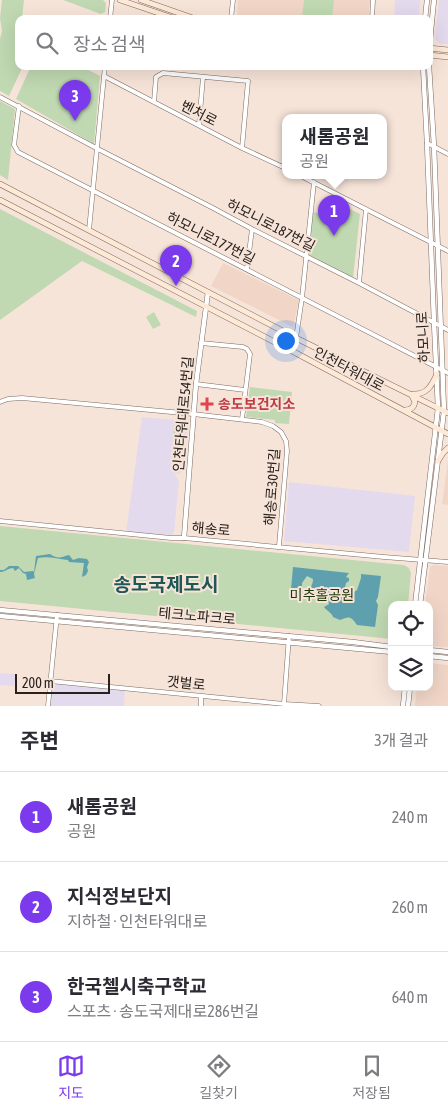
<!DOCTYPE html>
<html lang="ko">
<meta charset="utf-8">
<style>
body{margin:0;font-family:"Asap Condensed","Noto Sans KR",sans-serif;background:#f7f7f7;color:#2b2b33}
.controls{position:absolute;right:15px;bottom:15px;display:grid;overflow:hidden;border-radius:10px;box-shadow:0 5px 20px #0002}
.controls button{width:45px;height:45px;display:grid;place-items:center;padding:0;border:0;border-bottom:1px solid #e1e1e2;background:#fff;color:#2b2b33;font:25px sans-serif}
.scale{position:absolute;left:15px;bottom:12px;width:95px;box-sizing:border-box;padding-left:5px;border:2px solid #28211d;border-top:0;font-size:14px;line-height:18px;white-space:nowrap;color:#28211d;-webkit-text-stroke:4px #f7e4d9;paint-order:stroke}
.you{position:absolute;left:285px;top:340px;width:18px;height:18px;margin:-12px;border:4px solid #fff;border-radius:50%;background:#1a73e8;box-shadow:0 0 0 8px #1a73e833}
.badge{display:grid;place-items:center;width:32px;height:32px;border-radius:50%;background:#7c3aed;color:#fff;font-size:16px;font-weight:700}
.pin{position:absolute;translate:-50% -41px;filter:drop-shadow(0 1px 2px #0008)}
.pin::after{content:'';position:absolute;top:26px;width:18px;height:15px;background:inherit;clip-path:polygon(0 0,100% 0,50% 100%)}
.popup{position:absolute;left:282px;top:114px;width:105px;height:65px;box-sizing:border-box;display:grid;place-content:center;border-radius:10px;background:#fff;filter:drop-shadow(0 1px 4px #0005);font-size:16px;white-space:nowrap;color:#7c7c81}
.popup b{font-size:19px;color:#2b2b33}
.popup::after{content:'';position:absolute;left:50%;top:100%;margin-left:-10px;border:10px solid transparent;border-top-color:#fff}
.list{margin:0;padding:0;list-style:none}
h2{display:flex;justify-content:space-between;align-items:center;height:65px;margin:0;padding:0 20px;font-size:21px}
h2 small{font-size:16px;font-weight:400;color:#7c7c81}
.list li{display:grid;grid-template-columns:32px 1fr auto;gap:15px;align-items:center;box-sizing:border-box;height:90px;padding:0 20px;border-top:1px solid #e1e1e2}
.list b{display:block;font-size:19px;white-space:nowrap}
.list p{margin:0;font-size:16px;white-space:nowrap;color:#7c7c81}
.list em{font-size:16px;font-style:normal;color:#7c7c81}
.icon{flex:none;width:28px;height:28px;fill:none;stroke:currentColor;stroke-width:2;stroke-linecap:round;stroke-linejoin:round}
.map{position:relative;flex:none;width:448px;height:706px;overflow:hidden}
.search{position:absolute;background:#fff;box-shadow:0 5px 20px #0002;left:15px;right:15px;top:15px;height:55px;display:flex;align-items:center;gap:12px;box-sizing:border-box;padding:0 18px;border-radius:10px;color:#7c7c81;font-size:19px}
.sheet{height:335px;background:#fff}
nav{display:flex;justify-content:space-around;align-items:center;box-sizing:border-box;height:70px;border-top:1px solid #e1e1e2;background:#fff;font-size:14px;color:#7c7c81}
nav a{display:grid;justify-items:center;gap:2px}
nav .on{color:#7c3aed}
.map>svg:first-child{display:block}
.built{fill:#f1d6c8}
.education{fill:#e4daee}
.green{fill:#c0d9b2}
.water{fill:#5ea0ae;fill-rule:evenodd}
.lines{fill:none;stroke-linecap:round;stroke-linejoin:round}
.minor-casing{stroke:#7b6a61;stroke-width:5}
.tertiary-casing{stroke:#7b6a61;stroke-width:5.5}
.secondary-casing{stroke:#7b6a61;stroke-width:6}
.minor{stroke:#fff;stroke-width:4}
.tertiary{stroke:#fff;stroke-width:4.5}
.secondary{stroke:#fee8d6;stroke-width:5}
.health-dot{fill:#e0444e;stroke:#f7e4d9;stroke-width:2}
.labels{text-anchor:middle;stroke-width:4;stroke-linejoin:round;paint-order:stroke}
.street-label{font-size:14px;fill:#28211d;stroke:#f7e4d9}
.health-label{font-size:14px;font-weight:bold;fill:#be3a42;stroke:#f7e4d9;text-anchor:start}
.park-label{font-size:14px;fill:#1d3706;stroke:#f7e4d9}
.district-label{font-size:19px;font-weight:bold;fill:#1d5856;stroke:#f7e4d9}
</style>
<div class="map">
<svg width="448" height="706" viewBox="0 0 448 706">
<rect width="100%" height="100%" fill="#f7e4d9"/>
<path class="built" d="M238,0H370L368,19H237Z
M223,263L299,300L293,327L211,286Z
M448,459V505L442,504Z
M433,565L448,566V647L429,646V605H425L430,567Z
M429,663L448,665V706H415L417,687H429Z"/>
<path class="education" d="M395,0H420L419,19H394Z
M439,0H448V44H440L435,39Z
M142,417L188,421L184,470L179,474H175L179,481L174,532L172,535L126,532Z
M289,482L415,496L409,552L284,541Z
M0,673L16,674L14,686L0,685Z
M57,683L125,691L124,706H50L52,688Z"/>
<path class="green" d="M2,0H24L22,19H19V66H23L9,96L0,91V39L2,31L0,18Z
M63,0H103L106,3L105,12L101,14Z
M304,0H334L332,19H302Z
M31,66H81L100,76L94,144L16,99Z
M0,101L15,109L8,180L0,175Z
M336,202L360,214L353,278L309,256L313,212L332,216Z
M0,209L197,311L196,317L82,261L0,320Z
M154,312L161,325L153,329L146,317Z
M250,387L292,392L289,424L275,423V420L246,417Z
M175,422H183L182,436L173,435Z
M0,526L404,565L409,568L411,573L408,605H392V639L0,601Z"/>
<path class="water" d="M50,554C59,560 61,557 69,555L73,560L79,558L87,559L89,562L87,567L88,571L86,575L82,577L84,563L69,562L68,560C57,559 49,556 38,558L34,574L35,578L27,580L26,574L23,573L19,568L15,571L13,568C8,568 5,572 0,572V570H4L9,566H18L24,572L33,571L34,572L36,556Z
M293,567L349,573L346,577L349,578V581L346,583L345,588L347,591L354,592L357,590L361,578V574L381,576L378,597L376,601L378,605L375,627L357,625C351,616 349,616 340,620L333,617C332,613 327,611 324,607L329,604L328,600L322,597L321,593L315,589L312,591L311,593H306L299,599L300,590L291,589ZM307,576L313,579C313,586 309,591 302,590V583Z"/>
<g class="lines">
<defs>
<path id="minor" d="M110,19L112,0
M231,19L233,0
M372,19L373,0
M104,76L242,148L285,168
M0,97L98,149L213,208L252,229L359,283L448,330
M154,102L156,77L163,73L248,81L242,148
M19,106L14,145L18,152L448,373
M199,125L203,77
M427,143L448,154
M299,175L448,251
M89,230L105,66
M247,269L252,229
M359,283L366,209
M296,338L302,298L314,182
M201,343L243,347L247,349L250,354L242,419
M196,384L245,390
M0,402L8,399L22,398L193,414L262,422L273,426L281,432L286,441L287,451L279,546
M0,521L171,538H184L384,557L448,562
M50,681L284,704L319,706
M284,704L289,636
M48,706L57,615
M201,706V696"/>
<path id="tertiary" d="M425,19L427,0
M429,51L434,0
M184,538L196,384L208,292
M415,605L438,408L434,322L427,143L423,66
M420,605L444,411L434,146L429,66
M0,610L353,642L392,647
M0,616L392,652
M429,650L448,652
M429,656L448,658
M403,706L405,687
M408,706L410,687"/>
<path id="secondary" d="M120,0L176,19
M141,0L196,19
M429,48L448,50
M429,55L448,57
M0,184L296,338L448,413
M0,200L294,352L448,434
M413,394C427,395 432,385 437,374
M405,410C410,410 414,408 415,402L412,396
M438,461L443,453L448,448"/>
</defs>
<use href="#minor" class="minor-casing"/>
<use href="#tertiary" class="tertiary-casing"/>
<use href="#secondary" class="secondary-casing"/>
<use href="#minor" class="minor"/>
<use href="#tertiary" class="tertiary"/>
<use href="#secondary" class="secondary"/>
</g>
<path class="health-dot" d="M204.5 396.5h5v5h5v5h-5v5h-5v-5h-5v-5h5z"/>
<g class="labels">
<g class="street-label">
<text transform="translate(199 113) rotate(27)" y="5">벤처로</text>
<text transform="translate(271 225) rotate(27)" y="5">하모니로187번길</text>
<text transform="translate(211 238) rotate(27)" y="5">하모니로177번길</text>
<text transform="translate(423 337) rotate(-93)" y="5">하모니로</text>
<text transform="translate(349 369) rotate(28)" y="5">인천타워대로</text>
<text transform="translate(183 414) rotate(-85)" y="5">인천타워대로54번길</text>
<text transform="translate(272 487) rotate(-86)" y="5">해송로30번길</text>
<text transform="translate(211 529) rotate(5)" y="5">해송로</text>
<text transform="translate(197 616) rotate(5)" y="5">테크노파크로</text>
<text transform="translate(186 683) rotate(6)" y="5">갯벌로</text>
</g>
<g class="health-label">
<text x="218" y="409">송도보건지소</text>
</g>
<g class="park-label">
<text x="322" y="600">미추홀공원</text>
</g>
<g class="district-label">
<text x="166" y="591">송도국제도시</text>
</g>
</g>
</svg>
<div class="controls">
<button><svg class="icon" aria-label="locate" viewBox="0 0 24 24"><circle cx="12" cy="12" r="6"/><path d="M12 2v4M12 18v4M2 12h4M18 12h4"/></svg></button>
<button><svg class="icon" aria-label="layers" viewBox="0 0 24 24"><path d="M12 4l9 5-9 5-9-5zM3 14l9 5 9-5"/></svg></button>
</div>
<div class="scale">200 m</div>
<div class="you"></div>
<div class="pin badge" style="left:334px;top:236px">1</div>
<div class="popup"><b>새롬공원</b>공원</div>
<div class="pin badge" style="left:176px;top:286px">2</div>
<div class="pin badge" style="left:75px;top:121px">3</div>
<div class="search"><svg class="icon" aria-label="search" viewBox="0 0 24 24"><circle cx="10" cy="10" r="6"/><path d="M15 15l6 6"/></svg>장소 검색</div>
</div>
<section class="sheet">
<h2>주변<small>3개 결과</small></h2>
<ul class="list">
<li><span class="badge">1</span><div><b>새롬공원</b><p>공원</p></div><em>240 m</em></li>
<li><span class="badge">2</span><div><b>지식정보단지</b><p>지하철 · 인천타워대로</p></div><em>260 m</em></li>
<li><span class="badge">3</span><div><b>한국첼시축구학교</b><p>스포츠 · 송도국제대로286번길</p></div><em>640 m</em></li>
</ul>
</section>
<nav>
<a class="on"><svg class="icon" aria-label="map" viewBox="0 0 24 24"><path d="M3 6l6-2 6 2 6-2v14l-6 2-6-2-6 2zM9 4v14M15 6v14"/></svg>지도</a>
<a><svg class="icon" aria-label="directions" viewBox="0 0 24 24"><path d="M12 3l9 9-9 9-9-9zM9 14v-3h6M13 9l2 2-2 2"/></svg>길찾기</a>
<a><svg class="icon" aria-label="saved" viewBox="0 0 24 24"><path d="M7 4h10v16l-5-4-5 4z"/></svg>저장됨</a>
</nav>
